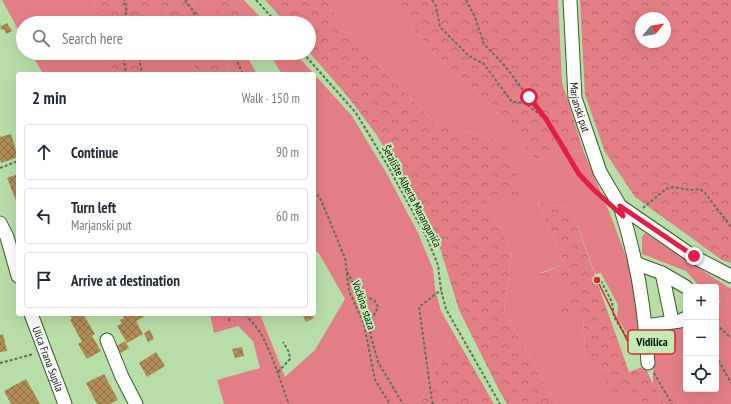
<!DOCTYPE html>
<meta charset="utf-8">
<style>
body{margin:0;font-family:"PT Sans Narrow",sans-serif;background:#f2f2f3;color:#1f2937}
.controls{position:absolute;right:12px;bottom:12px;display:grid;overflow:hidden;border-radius:4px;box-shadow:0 4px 16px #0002}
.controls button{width:36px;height:36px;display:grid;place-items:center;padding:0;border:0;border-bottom:1px solid #e0e1e3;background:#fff;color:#1f2937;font:20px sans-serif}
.compass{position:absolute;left:635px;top:12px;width:36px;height:36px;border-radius:50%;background:#fff;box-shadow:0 4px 16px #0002;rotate:60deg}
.stop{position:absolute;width:12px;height:12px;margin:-9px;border:3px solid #e11d48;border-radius:50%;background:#fff}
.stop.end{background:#e11d48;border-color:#fff;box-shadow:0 1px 4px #0008}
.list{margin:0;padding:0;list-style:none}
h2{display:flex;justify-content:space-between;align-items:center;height:52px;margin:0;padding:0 16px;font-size:17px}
h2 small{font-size:13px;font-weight:400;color:#747a83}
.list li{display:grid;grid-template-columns:26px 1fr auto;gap:12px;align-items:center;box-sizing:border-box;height:56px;margin:0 8px 8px;padding:0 8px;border:1px solid #e0e1e3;border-radius:4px}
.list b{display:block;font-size:15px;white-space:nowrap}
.list p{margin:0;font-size:13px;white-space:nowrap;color:#747a83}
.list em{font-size:13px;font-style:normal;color:#747a83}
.icon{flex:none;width:22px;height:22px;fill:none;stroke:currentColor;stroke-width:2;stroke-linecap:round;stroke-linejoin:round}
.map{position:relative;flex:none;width:731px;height:404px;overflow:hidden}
.search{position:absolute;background:#fff;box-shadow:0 4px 16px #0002;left:16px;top:16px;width:300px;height:44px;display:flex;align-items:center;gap:10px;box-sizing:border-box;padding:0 14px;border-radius:22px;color:#747a83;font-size:15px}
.panel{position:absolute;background:#fff;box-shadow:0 4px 16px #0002;left:16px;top:72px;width:300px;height:244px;border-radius:4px}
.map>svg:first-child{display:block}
.green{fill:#e47e85}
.forest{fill:url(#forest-crowns);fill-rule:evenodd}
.building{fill:url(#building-cross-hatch)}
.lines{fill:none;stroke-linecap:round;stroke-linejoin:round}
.minor-casing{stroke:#385929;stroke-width:15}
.path{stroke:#5c7452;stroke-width:2;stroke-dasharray:3 2;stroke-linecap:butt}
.minor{stroke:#fff;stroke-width:13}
.route{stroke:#e11d48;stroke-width:5}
.labels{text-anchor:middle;stroke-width:4;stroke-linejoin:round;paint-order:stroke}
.street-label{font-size:11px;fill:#041001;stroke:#c5ecb4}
.leader{fill:none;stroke:#d62828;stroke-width:1.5}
.callout-dot{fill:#d62828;stroke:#c5ecb4;stroke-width:1.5}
.callout{fill:#c5ecb4;stroke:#d62828;stroke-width:1.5}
.callout-label{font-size:12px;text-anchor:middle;font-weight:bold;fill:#041001}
</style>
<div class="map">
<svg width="731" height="404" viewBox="0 0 731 404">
<defs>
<pattern id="forest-crowns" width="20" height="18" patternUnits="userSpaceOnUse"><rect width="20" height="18" fill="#e47e85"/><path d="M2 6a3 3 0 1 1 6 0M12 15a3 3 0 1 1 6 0" fill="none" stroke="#b7666a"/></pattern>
<pattern id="building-cross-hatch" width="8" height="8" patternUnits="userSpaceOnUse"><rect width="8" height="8" fill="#b28d57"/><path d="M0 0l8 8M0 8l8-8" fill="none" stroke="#8f7246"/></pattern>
</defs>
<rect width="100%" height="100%" fill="#b8dea7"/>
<path class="green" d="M2,0H93L100,23H23V38Z
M192,0H208L223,23H205Z
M234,0H244L266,23H248Z
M326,0H391L435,55L492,106L536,160L583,150L610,214L635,280L638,341H632L617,318L618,305L601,273L595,274L571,208L537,201L565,264L540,273L575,288L583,319L586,362L610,371L634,394L628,404H556L504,311L512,251L485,198L506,143L435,123L346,31Z
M163,6L172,23H140V19Z
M31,53H108L114,74H43Z
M139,53H187L198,74H139Z
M221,53H245L257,74H230Z
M269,53H295L352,116L387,174L418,233L433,269L435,289L441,311L454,334L419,404H224L217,380L260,368L253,341L238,326L214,333L210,314H260L285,377L315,350L345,299L318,252L314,253V74H282Z
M645,233L731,289V404H665L653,384V340L662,329L686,328V389H716V306L721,301L716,298V287H700L686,271L642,254V237Z"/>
<path class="forest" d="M93,0H192L205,23H172L163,6L141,19L140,23H100Z
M208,0H234L248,23H223Z
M265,0H326L346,31L435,123L506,143L524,195L485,198L512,251L504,311L556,404H507L499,390L459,310L441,251L402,177L376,134L348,97L309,52V23H286Z
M391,0H558L562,82L583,150L536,160L492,106L435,55Z
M580,0H731V263L722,260L635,197L605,152L585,95ZM641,18H665V42H641Z
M108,53H139V74H114Z
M187,53H221L230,74H198Z
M537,201L571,208L629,372L645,366L653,384L665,404H628L633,394L600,397L610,371L586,362L583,319L557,313L574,288L540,274L565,264Z
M454,334L494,404H419Z"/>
<path class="building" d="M0,23L1,26L7,23L12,31L6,34L4,29L1,30Z
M11,134L18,157L1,163L0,159V137Z
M18,174V202L17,203L7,178Z
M69,314H83L95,334L92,336L101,351L87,359L78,344L82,342L70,320L72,319Z
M122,314H142L144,317L136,321L143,334L127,343L117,326L122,323L120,320L124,318Z
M302,314H312L314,318L306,322Z
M150,330L154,339L148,342L144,333Z
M3,334L7,351L0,352V335Z
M125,341L129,348L121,353L117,346Z
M242,347L244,356L235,358L232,349Z
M156,352L165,366L147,377L139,363Z
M104,374L118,400L110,404H97L86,383Z
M26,379L40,404H11L4,391Z"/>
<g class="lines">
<defs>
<g id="minor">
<path id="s1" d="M570,0L575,98L600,172L620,206L694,257L731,276"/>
<path d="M620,206C637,257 645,310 648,363"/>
<path d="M0,223L7,237L18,276"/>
<path d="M635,263L662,273L686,287"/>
<path d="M662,273L672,321"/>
<path id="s2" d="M31,314L65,404"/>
<path d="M646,326L680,321L686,318"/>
<path d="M107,340L122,377L136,404"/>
</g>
</defs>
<use href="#minor" class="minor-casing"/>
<path class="path" d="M185,0L202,23
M256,0L277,23
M432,0L436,6L440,27L469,56L484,64L512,102L525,103L543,117
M466,0L475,17L484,44L505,66L545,119L579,173L598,194
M120,23L121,19L127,12L124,0
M123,53L126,74
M138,53L142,74
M233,53L243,74
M303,53L356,113L388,166L427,238L438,265L441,290L446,309L500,404
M0,168L18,161
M314,190L321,200L345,258L349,291L364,324L375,380L390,404
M643,208L666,189L673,187L690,190L700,189L705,193L731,227
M347,272C354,285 360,296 374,300L378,307L371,321L373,328L370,333L378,362L403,404
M597,280L600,279L612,302L614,317L631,344H636
M246,314C250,321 257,327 261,334C273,356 280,381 289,404
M229,321L230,314
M716,324L731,338
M716,356L731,383
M0,363L34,354
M278,372L290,359L289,352L283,342
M654,373L672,404
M433,404L432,401L419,307L441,290"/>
<use href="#minor" class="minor"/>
</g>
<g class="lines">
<path class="route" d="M529,97L546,119L579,174L593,189L623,216L620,206L694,256"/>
</g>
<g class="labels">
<g class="street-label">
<text dy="4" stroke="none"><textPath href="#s1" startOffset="108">Marjanski put</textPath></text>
<text transform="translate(412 196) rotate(62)" y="4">Šetalište Alberta Marangunića</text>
<text transform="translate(364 305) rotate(71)" y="4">Voćkina staza</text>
<text dy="4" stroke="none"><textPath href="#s2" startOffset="48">Ulica Frana Supila</textPath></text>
</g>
</g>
<path class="leader" d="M597 280L628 342"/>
<circle class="callout-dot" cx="597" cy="280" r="4"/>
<rect class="callout" x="628" y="330" width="47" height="24" rx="4"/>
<g class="callout-label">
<text x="652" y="346">Vidilica</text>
</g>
</svg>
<div class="controls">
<button>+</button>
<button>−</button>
<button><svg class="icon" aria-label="locate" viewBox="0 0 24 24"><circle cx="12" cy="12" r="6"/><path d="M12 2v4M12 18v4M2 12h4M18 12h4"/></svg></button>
</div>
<svg class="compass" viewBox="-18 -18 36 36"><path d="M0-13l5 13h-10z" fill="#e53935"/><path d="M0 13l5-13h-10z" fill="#747a83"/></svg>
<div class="stop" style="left:529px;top:97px"></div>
<div class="stop end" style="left:694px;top:256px"></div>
<div class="search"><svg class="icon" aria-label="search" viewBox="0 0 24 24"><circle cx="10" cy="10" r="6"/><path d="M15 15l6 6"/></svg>Search here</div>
<section class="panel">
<h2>2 min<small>Walk · 150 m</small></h2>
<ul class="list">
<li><svg class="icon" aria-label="ahead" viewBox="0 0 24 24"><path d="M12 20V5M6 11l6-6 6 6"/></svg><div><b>Continue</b></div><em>90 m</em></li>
<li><svg class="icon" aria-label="left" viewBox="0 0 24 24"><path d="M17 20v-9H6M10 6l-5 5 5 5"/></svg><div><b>Turn left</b><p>Marjanski put</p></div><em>60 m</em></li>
<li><svg class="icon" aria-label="arrive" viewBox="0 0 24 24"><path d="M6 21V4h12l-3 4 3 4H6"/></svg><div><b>Arrive at destination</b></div></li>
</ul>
</section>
</div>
